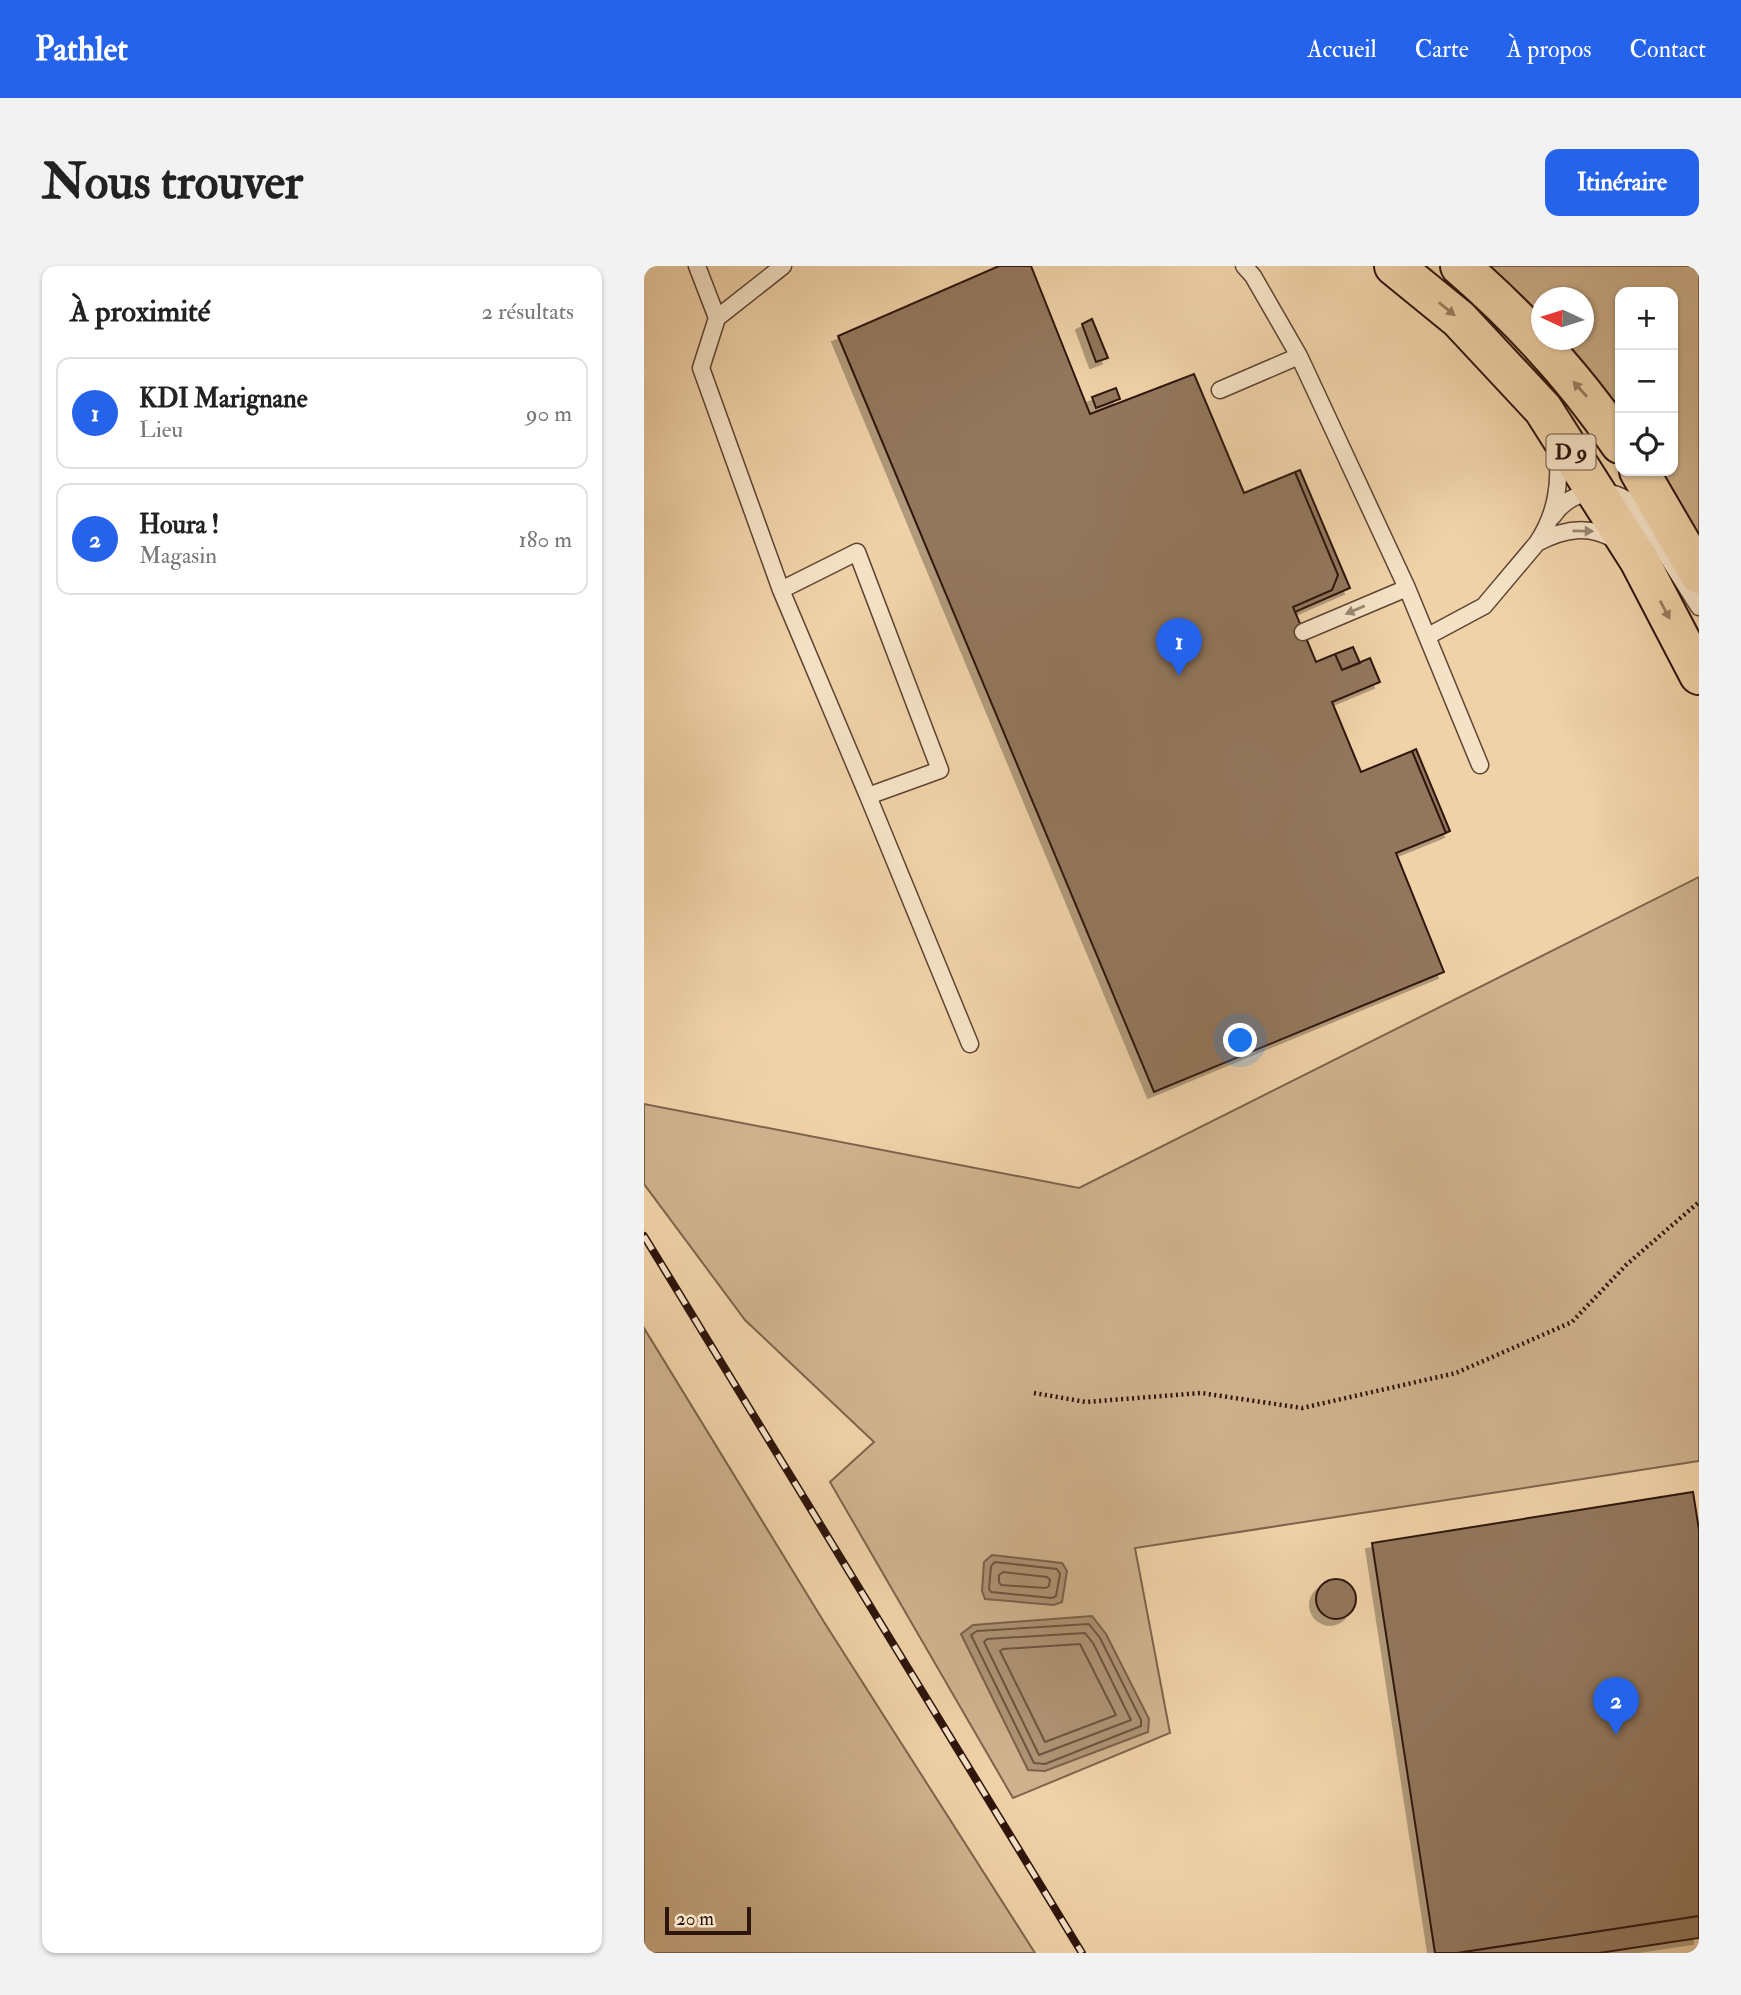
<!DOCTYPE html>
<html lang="fr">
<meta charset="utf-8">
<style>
body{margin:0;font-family:"IM FELL Double Pica",serif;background:#f2f2f2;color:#222}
.controls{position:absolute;right:21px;top:21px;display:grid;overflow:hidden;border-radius:14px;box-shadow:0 2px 5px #0004}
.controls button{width:63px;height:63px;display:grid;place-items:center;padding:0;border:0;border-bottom:2px solid #e0e0e0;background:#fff;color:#222;font:35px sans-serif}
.compass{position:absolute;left:887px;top:21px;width:63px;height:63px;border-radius:50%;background:#fff;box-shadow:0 2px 5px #0004;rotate:274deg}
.scale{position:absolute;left:21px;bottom:18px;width:86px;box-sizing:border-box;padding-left:7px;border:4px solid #2e150b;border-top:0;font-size:19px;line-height:24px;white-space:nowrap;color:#2e150b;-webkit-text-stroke:5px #f5e2c6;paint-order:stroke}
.you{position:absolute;left:597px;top:775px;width:24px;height:24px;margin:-18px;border:5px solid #fff;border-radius:50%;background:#1a73e8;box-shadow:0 0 0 10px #1a73e833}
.badge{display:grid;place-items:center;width:46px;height:46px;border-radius:50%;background:#2563eb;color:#fff;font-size:23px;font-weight:700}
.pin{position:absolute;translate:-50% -58px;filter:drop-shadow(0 2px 4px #0008)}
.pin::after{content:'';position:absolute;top:37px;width:24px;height:21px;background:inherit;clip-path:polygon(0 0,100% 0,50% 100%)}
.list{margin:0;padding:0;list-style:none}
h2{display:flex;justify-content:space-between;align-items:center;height:91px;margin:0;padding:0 28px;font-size:30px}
h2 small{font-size:23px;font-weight:400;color:#767676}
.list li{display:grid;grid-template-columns:46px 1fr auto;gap:21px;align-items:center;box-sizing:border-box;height:112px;margin:0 14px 14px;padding:0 14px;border:2px solid #e0e0e0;border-radius:14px}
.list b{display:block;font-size:26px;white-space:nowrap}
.list p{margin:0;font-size:23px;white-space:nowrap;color:#767676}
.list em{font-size:23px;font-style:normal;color:#767676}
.icon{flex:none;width:38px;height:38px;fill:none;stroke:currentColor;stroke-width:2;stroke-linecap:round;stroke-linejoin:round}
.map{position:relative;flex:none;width:1055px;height:1687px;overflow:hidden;border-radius:14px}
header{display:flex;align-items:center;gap:42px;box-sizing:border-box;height:98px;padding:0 35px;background:#2563eb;color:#fff}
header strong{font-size:33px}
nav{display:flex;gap:38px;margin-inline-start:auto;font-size:24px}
.intro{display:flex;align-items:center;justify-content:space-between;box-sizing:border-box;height:168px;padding:0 42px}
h1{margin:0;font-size:49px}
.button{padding:18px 32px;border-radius:14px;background:#2563eb;color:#fff;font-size:24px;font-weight:700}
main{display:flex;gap:42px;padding:0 42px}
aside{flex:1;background:#fff;border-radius:14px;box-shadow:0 2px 5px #0004}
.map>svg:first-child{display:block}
.green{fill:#cfb28d;stroke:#7e644c;stroke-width:2}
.water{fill:#ae9273;stroke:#7b6049;stroke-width:2}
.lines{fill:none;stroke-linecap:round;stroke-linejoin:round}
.shore{stroke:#6e543f;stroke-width:2}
.building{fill:#93775d;stroke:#2e150b;stroke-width:2;filter:url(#shadow)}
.service-casing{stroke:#5e4432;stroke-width:19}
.primary-casing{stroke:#2e150b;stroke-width:42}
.path{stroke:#2e150b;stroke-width:4.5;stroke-dasharray:2 3.5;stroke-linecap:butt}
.service{stroke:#f5e2c6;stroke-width:16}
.primary{stroke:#f0d2a8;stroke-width:38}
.rail-casing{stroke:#2e150b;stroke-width:8}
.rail{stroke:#f5e2c6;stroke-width:5;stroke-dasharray:16;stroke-linecap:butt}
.oneway{fill:#997d61}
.oneway2{fill:#9b8672}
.labels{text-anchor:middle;stroke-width:6;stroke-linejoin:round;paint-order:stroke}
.shield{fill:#f5e2c6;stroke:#6a5243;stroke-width:2}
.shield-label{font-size:21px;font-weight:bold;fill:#2e150b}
</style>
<header>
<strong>Pathlet</strong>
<nav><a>Accueil</a><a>Carte</a><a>À propos</a><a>Contact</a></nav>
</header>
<div class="intro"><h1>Nous trouver</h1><a class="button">Itinéraire</a></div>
<main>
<aside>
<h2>À proximité<small>2 résultats</small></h2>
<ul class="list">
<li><span class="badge">1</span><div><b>KDI Marignane</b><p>Lieu</p></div><em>90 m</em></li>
<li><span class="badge">2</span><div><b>Houra !</b><p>Magasin</p></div><em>180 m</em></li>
</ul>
</aside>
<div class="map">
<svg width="1055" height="1687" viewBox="0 0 1055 1687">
<defs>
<filter id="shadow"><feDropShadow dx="-6" dy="6" stdDeviation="0" flood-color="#0004"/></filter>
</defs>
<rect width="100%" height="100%" fill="#f0d2a8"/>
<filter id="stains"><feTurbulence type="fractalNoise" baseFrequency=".00286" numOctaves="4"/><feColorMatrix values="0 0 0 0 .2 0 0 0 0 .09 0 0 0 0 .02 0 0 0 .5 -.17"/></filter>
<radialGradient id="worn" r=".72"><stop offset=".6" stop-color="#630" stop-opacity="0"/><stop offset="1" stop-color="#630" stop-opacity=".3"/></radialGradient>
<path class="green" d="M843,0H1055V283L1007,205H1029V26H976V162L912,74H940V32H898L897,57Z
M1055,611V1195L491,1282L526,1467L369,1532L186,1216L230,1176L101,1054L0,918V838L435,922Z
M0,1062L180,1356L391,1687H0Z"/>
<path class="water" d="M348,1289L418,1297L423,1305L418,1336L410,1339L341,1333L338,1325L340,1296Z
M448,1350L462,1368L505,1453L504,1466L401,1505L384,1504L317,1368L329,1359Z"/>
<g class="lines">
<path class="shore" d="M351,1296L413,1303L416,1308L412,1330L408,1332L347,1326L345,1323L347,1300Z
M359,1306L403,1311L406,1314L405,1320L402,1322L357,1319L355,1316V1309Z
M445,1358L456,1372L497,1454V1460L401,1498L390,1497L327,1369L333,1365Z
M441,1367L449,1377L487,1454L395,1489L340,1376L343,1373Z
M436,1378L472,1449L401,1476L356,1385L359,1383Z"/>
</g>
<path class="building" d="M355,0H387L446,148L550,108L600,227L651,206L694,309L688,324L649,341L672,396L691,388L698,404L726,392L736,416L688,436L717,506L768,485L802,567L752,587L800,706L510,826L194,70Z
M448,53L464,92L452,96L438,58Z
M472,122L476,133L452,142L448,131Z
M656,204L706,322L651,346L649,341L688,324L694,309L651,206Z
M709,381L716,397L698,404L691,388Z
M772,483L806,565L802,567L768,485Z
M1049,1226L1055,1264V1650L813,1687H791L728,1277Z
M672 1333a20 20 0 1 1 40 0a20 20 0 1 1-40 0Z
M1055,1650V1672L955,1687H813Z"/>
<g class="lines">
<defs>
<path id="service" d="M53,0L73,52
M600,0L609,10L655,90L763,322L836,499
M576,124L655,90
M912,182C918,215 912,249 893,277C919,263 945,258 971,274
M909,250C928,222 967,217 992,241L1055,341
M137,324L213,286L296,504L224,530L137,324L57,102L73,52L139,0
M659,366L763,322
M784,370L840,340L893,277
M224,530L326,778"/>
<path id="primary" d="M750,0L815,53L899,143L995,294L1055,409
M816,0C877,53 931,111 976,178
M995,205L1055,308"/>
</defs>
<use href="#service" class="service-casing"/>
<use href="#primary" class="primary-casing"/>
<path class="path" d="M390,1127L442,1136L557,1127L658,1142L812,1107L928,1056L982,999L1055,936"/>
<use href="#service" class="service"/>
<use href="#primary" class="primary"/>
<defs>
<path id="rail" d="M0,970L438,1687"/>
</defs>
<use href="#rail" class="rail-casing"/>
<use href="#rail" class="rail"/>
</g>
<defs><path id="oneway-solid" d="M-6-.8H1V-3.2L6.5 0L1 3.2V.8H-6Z" transform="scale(1.75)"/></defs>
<g class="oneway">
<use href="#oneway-solid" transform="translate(803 43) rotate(39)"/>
<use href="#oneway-solid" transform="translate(936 123) rotate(-132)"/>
<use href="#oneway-solid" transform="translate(1021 344) rotate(62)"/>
</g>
<g class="oneway2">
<use href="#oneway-solid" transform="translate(939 265) rotate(1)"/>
<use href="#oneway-solid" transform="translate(711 344) rotate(157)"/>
</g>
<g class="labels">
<rect class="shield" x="902.5" y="168.5" width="49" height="35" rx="5"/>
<g class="shield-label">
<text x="927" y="193">D 9</text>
</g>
</g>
<rect width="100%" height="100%" filter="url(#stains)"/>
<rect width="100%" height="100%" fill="url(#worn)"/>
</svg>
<div class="controls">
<button>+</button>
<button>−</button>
<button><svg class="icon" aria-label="locate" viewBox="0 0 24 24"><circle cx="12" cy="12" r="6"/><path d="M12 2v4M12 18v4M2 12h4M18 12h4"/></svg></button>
</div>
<svg class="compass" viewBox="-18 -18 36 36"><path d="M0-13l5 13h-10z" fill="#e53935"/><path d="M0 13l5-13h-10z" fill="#767676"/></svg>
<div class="scale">20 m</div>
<div class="you"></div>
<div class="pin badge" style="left:535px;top:410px">1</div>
<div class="pin badge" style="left:972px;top:1469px">2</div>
</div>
</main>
